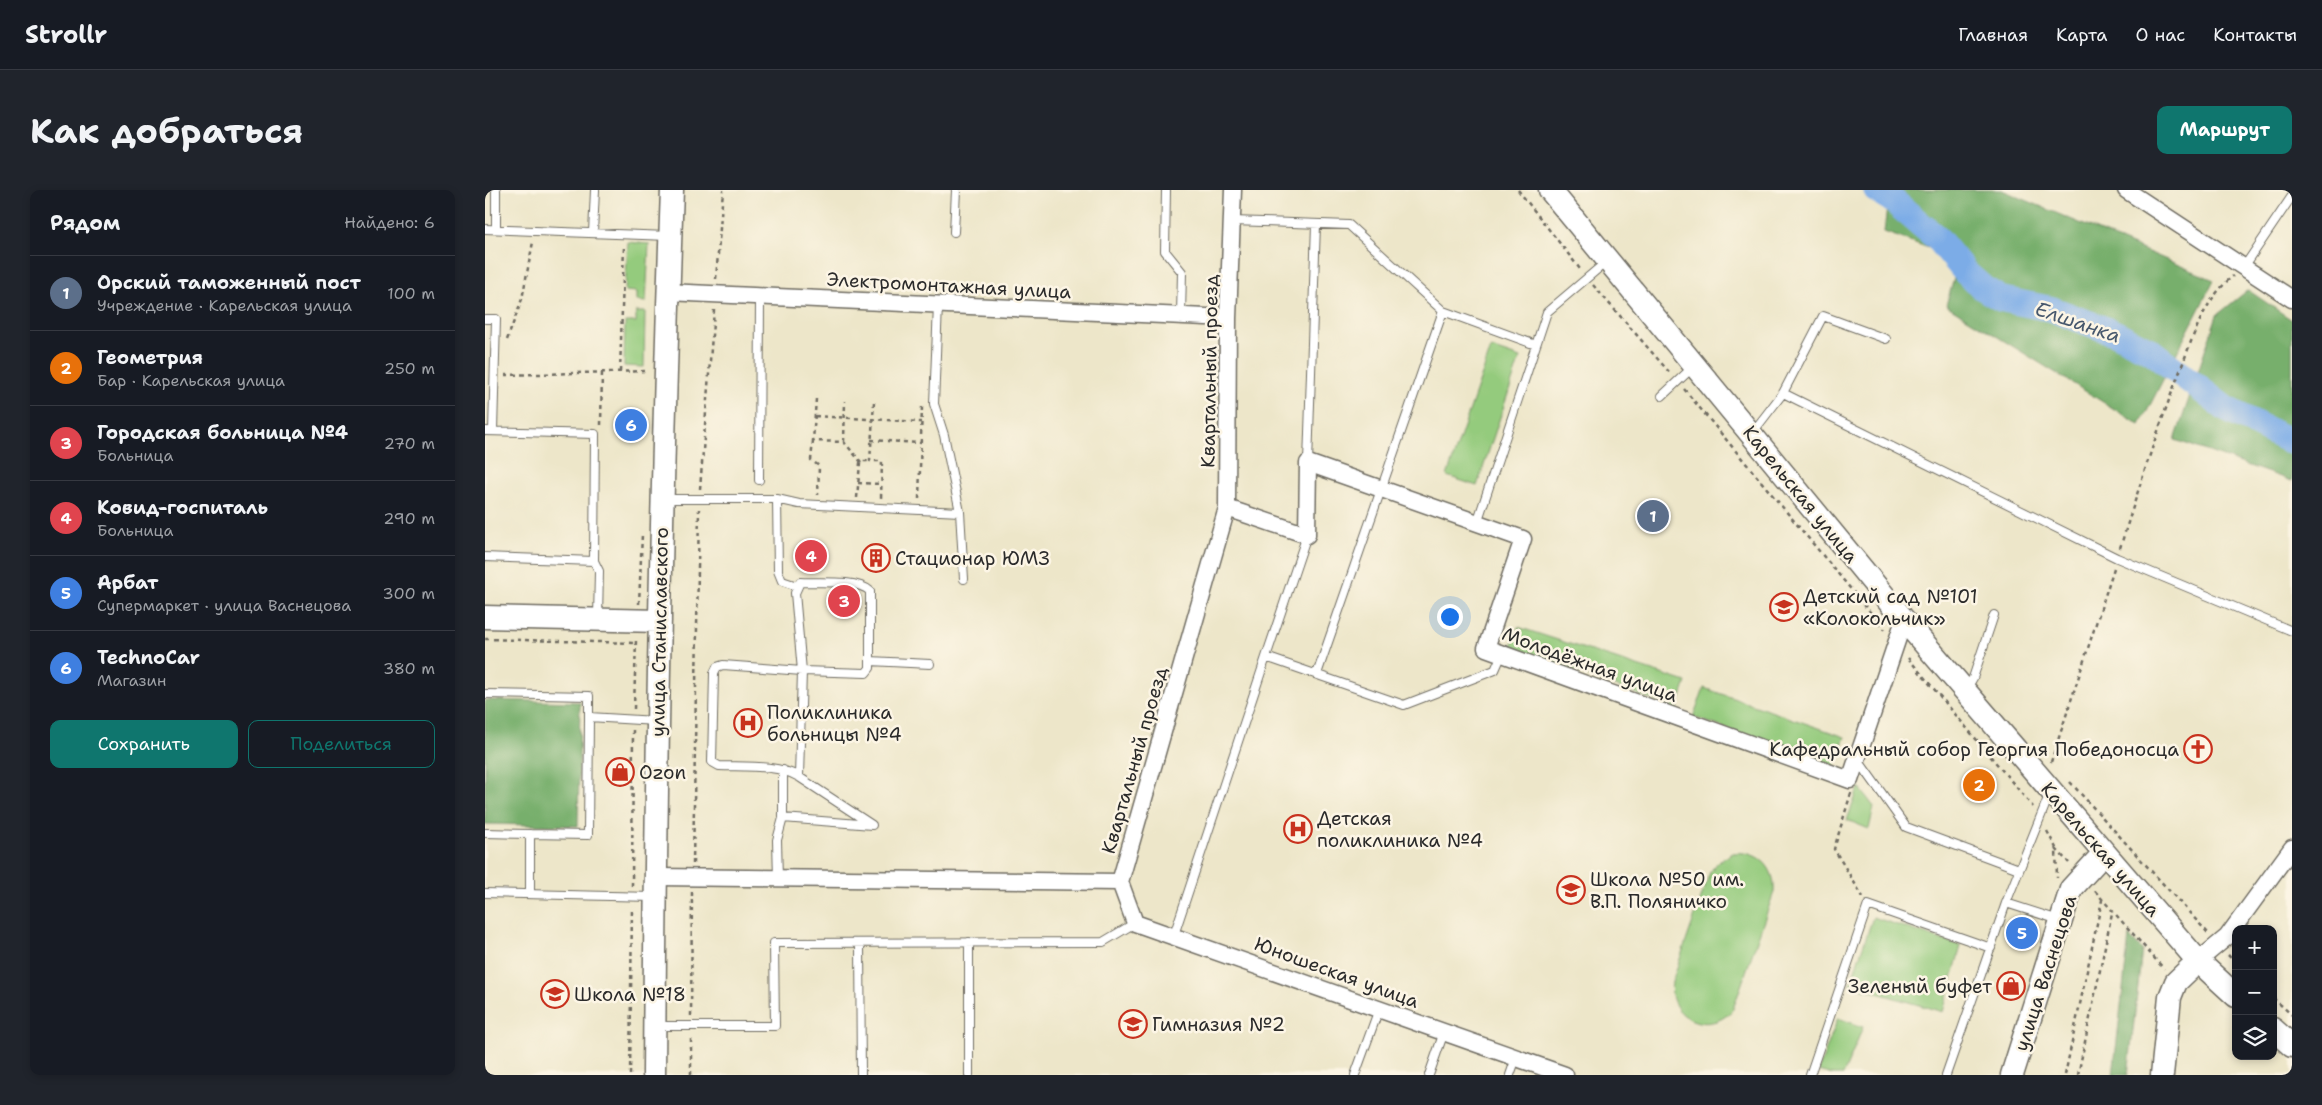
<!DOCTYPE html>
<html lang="ru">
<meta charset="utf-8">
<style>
body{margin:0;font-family:"Shantell Sans",sans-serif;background:#20242c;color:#f1f3f6}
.controls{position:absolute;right:15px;bottom:15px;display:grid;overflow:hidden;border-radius:10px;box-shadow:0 2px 8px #0003}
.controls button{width:45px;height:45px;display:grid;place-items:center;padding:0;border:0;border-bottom:1px solid #363941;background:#171b24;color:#f1f3f6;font:25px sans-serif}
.you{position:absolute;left:964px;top:426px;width:18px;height:18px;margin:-12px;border:4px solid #fff;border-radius:50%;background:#1a73e8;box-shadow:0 0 0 8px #1a73e833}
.badge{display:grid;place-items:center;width:32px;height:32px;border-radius:50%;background:#0f766e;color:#fff;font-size:16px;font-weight:700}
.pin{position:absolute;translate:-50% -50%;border:2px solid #fff;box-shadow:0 1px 5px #0006}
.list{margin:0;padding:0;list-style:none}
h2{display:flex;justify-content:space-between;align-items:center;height:65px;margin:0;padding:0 20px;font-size:21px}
h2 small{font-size:16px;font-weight:400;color:#9ea1a6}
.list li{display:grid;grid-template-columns:32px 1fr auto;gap:15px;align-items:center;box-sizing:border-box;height:75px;padding:0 20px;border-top:1px solid #363941}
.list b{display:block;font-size:19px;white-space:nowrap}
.list p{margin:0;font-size:16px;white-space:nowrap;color:#9ea1a6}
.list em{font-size:16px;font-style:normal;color:#9ea1a6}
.actions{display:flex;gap:10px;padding:15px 20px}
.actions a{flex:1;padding:11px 0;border:1px solid #0f766e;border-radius:10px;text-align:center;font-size:18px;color:#0f766e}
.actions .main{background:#0f766e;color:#fff}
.icon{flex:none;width:28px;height:28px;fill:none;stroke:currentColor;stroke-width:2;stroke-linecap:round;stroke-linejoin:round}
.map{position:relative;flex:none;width:1807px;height:885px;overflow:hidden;border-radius:10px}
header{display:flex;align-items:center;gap:30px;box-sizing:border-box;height:70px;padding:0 25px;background:#171b24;border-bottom:1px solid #363941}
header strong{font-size:24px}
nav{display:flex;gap:28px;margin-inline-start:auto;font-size:18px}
.intro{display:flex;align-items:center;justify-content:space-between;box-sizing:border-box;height:120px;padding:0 30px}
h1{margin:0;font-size:35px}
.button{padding:12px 22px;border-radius:10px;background:#0f766e;color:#fff;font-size:18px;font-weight:700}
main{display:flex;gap:30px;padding:0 30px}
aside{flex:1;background:#171b24;border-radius:10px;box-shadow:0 2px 8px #0003}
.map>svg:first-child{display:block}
.green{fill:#94cb7d;stroke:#607b54}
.forest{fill:#77af6c;stroke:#516d4c}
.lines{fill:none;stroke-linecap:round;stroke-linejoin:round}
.river{stroke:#7cace7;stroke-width:26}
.lane-casing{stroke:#6f6c62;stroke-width:10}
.street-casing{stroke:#6f6c62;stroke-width:19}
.secondary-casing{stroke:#6f6c62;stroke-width:25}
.path{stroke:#6f6c62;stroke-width:2.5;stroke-dasharray:4 4;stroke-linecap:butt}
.lane{stroke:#fff;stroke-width:8}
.street{stroke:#fff;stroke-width:16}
.secondary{stroke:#fff;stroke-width:22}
.labels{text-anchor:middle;stroke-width:5;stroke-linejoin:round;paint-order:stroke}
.street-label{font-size:19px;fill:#2b2b2b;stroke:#fcf5e5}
.poi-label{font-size:19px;fill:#2b2b2b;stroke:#fcf5e5;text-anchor:start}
.water-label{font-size:20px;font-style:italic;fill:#47586d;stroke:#fcf5e5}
</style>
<header>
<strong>Strollr</strong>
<nav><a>Главная</a><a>Карта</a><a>О нас</a><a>Контакты</a></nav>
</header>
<div class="intro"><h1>Как добраться</h1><a class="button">Маршрут</a></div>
<main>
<aside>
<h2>Рядом<small>Найдено: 6</small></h2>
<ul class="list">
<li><span class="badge" style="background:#5c6f8a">1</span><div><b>Орский таможенный пост</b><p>Учреждение · Карельская улица</p></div><em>100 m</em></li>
<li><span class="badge" style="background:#e8710a">2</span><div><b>Геометрия</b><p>Бар · Карельская улица</p></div><em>250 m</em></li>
<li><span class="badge" style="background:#e0444e">3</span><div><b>Городская больница №4</b><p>Больница</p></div><em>270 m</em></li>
<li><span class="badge" style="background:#e0444e">4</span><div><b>Ковид-госпиталь</b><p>Больница</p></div><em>290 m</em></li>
<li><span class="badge" style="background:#3f7fe0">5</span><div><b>Арбат</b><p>Супермаркет · улица Васнецова</p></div><em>300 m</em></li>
<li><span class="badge" style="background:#3f7fe0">6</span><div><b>TechnoCar</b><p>Магазин</p></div><em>380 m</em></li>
</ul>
<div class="actions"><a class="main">Сохранить</a><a>Поделиться</a></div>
</aside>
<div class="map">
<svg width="1807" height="885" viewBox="0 0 1807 885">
<rect width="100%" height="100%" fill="#fcf5e5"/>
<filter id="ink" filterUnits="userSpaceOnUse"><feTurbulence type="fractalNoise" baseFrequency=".02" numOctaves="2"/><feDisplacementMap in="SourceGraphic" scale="10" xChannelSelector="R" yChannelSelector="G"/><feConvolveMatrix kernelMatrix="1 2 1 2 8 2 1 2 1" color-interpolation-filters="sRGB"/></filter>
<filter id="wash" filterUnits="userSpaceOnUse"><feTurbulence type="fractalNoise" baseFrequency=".0096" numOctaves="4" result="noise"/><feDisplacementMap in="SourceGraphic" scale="20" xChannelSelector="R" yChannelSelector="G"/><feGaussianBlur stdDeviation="1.12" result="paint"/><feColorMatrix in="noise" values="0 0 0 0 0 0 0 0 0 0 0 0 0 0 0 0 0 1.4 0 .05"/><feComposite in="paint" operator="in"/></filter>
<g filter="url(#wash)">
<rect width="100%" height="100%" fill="#ede6c9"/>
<path class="green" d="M143,52L164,54L161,112L152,111V102L140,101Z
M151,122H160L159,177L139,176L140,132H151Z
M1006,158L1035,168L992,296L962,286Z
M1033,437L1201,492L1192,519L1026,457Z
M1219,498L1360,547L1349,577L1208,527Z
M1374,597L1389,617L1384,639L1362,630Z
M1248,663C1273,660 1291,677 1289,702L1248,819C1226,847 1181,829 1187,792L1225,682L1233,672Z
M1388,727L1476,756L1458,822L1365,795Z
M1353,828L1378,837L1358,885H1348L1333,881Z"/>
<path class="forest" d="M1404,0H1517L1729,90L1655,235L1461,115L1475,69L1399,42Z
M1763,100L1807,130V291L1690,250L1732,125Z
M0,510L95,512L93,636L0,634Z
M1644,746L1657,760L1643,885H1628Z"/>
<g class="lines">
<path class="river" d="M1391,0L1406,9L1454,50L1481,83L1498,98L1516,109L1566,119L1630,143L1666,161L1741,219L1807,252"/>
</g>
</g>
<g filter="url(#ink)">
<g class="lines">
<defs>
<path id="lane" d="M681,0L680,61L697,82L696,125
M747,31L864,35L958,121L1051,155
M0,39L184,46
M11,39V0
M469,42L471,0
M108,43L110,0
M1759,77L1807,6
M453,115L449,214L459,245L475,322L479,389
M0,129H11L8,241
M1298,203L1632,368L1807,441
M1177,206L1208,177
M0,241L110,244L109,371L114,381L113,428
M1268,242L1298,203L1338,126L1401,149
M823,273L831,34
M274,290L275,107
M180,309H292L314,314L475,322
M292,309L293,381L297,391L312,396
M992,333L1062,122L1121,72
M822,345L781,467L919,515L1010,480L1017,464
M0,367L109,371
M315,392C333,393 371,389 385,401V478L381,483L317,481L310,403Z
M385,471L445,474
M832,484L958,121
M1482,498L1488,488L1509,425
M0,504L104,506V527L171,531
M1373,570L1421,637L1534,679
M298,628V580
M0,643L45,644
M293,689L292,650L298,628L387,635L314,587C292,574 259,577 234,576L227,572L229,483L232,477L238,475L317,481L314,587
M0,703L168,707
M45,704V644L103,645L104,527
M1521,713L1574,730
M689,745L781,467
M375,753L376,885
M172,836H290L289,753L618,752L650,733
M484,885V752
M870,885L894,819
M944,885L959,842
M1025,885L1031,868
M1325,885L1383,715L1506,758
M1461,885L1521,713L1565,603"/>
<path id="street" d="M1641,0L1807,109
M182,102L743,128
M742,318L822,345L823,273L1038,349L1001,458L1365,590L1419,430
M171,687L635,692L742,318L743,128L748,0
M635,692L650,733L1080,885
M1713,771L1742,747L1807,658"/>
<path id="secondary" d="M1065,0L1419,430L1713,771L1751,806
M0,427L175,431
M1788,839L1807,856
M169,885C171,590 176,295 187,0
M1527,885L1586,699L1619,663
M1677,885L1685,807L1691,792L1713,771"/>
</defs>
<use href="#lane" class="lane-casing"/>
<use href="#street" class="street-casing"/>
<use href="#secondary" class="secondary-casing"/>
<path class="path" d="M1033,0L1095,79
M231,89L238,0
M1108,95L1185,183
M22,150L37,109L48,52
M135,182L139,56
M20,185L162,181
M1199,199L1400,440
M331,209L328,251L359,252L376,272
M389,212L385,271H397L396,308
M330,226L436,232
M116,235L117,181
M386,250L436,253
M328,251L326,270L334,276L333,305
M359,252L360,211
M373,293L396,294
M215,299L229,120
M372,308L375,273L376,271H385
M434,309L437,217
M1635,358C1654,298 1672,240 1695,181C1708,147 1718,111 1748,86
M154,414L157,344
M0,449L150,453
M1423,468L1548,617
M149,519L151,449
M1566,572L1629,378
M1585,592L1723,743
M1366,603L1349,659L1378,707
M1562,641L1571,658L1572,688
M1571,659L1584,673
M208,674L214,319
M147,696L148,539
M1610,701L1679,779
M1743,765L1751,773
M1788,808L1807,825
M206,826L207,702
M145,885L147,717
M206,885V847
M1580,885L1617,710
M1593,885L1627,723"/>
<use href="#lane" class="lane"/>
<use href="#street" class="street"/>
<use href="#secondary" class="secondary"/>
</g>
</g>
<defs>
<symbol id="building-ring" viewBox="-11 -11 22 22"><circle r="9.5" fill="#fcf5e5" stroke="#c8321e" stroke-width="1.5"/><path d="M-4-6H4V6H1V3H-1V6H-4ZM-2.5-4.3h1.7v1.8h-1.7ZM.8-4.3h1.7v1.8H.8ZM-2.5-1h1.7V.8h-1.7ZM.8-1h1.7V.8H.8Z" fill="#c8321e"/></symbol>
<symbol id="school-ring" viewBox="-11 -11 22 22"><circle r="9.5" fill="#fcf5e5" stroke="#c8321e" stroke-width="1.5"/><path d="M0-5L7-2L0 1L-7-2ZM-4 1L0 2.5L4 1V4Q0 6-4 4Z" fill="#c8321e"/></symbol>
<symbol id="hospital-ring" viewBox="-11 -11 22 22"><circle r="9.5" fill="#fcf5e5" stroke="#c8321e" stroke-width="1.5"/><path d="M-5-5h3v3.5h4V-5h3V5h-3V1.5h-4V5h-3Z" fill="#c8321e"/></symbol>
<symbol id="church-ring" viewBox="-11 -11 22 22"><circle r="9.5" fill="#fcf5e5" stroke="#c8321e" stroke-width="1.5"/><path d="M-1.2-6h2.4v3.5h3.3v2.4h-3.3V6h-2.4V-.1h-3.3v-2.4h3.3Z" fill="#c8321e"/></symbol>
<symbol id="shop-ring" viewBox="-11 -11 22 22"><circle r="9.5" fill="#fcf5e5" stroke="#c8321e" stroke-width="1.5"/><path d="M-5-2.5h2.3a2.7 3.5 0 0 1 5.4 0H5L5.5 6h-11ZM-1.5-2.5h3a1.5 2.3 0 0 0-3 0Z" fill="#c8321e"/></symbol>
</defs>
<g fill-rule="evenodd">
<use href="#building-ring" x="375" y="352" width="32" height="32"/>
<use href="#school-ring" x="1283" y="401" width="32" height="32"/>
<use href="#hospital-ring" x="247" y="517" width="32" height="32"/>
<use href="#church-ring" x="1697" y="543" width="32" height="32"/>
<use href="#shop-ring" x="119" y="566" width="32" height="32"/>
<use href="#hospital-ring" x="797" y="623" width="32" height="32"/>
<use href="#school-ring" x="1070" y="684" width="32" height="32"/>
<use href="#shop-ring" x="1510" y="780" width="32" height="32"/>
<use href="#school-ring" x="54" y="788" width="32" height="32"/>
<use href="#school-ring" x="632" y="818" width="32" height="32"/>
</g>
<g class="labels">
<g class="street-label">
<text transform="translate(464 95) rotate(3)" y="7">Электромонтажная улица</text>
<text transform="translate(724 181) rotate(-89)" y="7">Квартальный проезд</text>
<text transform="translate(1316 304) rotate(51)" y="7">Карельская улица</text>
<text transform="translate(174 442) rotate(-89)" y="7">улица Станиславского</text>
<text transform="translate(1105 474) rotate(20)" y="7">Молодёжная улица</text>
<text transform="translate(649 570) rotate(-74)" y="7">Квартальный проезд</text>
<text transform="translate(1616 659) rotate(49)" y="7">Карельская улица</text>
<text transform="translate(852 782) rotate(20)" y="7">Юношеская улица</text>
<text transform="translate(1560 783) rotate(-72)" y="7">улица Васнецова</text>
</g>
<g class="poi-label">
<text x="410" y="375">Стационар ЮМЗ</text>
<text x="1318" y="413">Детский сад №101<tspan x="1318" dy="22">«Колокольчик»</tspan></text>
<text x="282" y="529">Поликлиника<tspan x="282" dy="22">больницы №4</tspan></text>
<text x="1694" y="566" text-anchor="end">Кафедральный собор Георгия Победоносца</text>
<text x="154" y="589">Ozon</text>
<text x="832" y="635">Детская<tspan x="832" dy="22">поликлиника №4</tspan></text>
<text x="1105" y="696">Школа №50 им.<tspan x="1105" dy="22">В.П. Поляничко</tspan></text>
<text x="1507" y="803" text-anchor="end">Зеленый буфет</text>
<text x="89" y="811">Школа №18</text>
<text x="667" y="841">Гимназия №2</text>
</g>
<g class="water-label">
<text transform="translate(1593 132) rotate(19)" y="7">Елшанка</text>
</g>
</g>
</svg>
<div class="controls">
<button>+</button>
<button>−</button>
<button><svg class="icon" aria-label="layers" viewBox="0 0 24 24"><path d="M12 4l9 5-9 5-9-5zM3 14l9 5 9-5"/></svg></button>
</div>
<div class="you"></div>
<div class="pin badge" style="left:1168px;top:326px;background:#5c6f8a">1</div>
<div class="pin badge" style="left:1494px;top:595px;background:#e8710a">2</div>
<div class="pin badge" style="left:359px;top:411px;background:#e0444e">3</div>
<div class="pin badge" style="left:326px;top:366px;background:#e0444e">4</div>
<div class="pin badge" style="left:1537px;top:743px;background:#3f7fe0">5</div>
<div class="pin badge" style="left:146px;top:235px;background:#3f7fe0">6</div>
</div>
</main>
